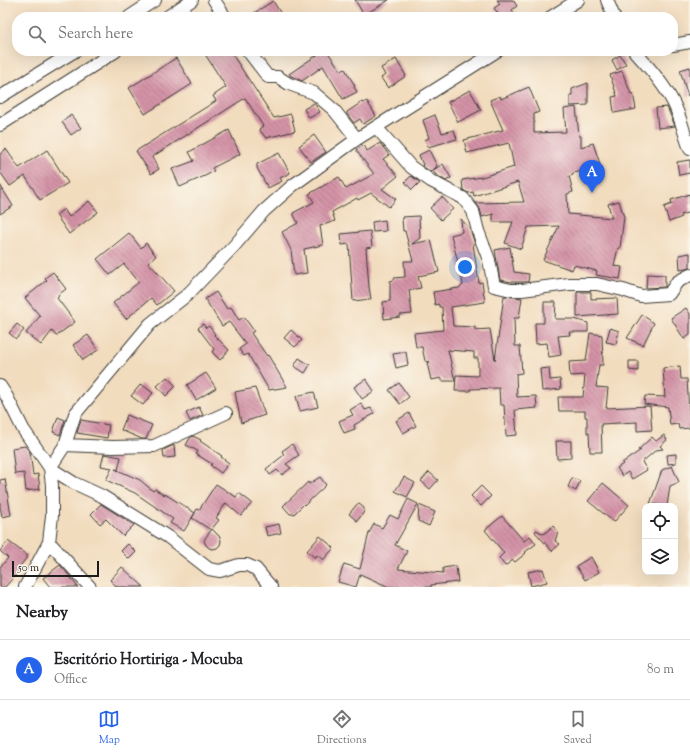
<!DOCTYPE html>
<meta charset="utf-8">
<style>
body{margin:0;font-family:"Sorts Mill Goudy",serif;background:#f2f2f2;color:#202124}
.controls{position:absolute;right:12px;bottom:12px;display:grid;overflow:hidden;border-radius:8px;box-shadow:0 4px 16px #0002}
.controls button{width:36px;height:36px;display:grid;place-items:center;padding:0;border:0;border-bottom:1px solid #e0e0e0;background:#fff;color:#202124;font:20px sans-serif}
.scale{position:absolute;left:12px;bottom:10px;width:87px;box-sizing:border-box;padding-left:4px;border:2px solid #1c1c1c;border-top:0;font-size:11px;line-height:14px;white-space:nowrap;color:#1c1c1c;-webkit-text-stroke:3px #fbf7ec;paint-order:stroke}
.you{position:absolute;left:465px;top:267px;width:14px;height:14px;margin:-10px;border:3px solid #fff;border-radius:50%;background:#1a73e8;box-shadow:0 0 0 6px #1a73e833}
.badge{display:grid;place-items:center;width:26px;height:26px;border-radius:50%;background:#2563eb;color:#fff;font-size:13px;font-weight:700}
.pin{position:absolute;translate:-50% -33px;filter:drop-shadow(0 1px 2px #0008)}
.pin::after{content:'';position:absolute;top:21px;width:14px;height:12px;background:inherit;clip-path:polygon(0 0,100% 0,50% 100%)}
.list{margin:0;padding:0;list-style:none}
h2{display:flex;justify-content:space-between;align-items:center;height:52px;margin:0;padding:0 16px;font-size:17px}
h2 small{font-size:13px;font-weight:400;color:#757577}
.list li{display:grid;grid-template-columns:26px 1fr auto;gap:12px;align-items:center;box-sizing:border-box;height:60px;padding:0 16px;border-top:1px solid #e0e0e0}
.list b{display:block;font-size:15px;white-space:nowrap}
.list p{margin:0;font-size:13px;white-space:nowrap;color:#757577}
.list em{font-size:13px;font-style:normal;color:#757577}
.icon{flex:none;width:22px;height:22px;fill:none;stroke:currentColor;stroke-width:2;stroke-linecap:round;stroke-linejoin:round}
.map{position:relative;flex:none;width:690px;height:587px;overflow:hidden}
.search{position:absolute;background:#fff;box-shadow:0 4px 16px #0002;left:12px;right:12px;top:12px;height:44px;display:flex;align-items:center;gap:10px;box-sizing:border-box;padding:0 14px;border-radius:16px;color:#757577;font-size:15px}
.sheet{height:112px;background:#fff}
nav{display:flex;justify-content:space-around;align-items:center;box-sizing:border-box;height:56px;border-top:1px solid #e0e0e0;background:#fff;font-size:11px;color:#757577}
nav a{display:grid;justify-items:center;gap:2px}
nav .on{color:#2563eb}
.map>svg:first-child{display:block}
.building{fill:url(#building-back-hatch)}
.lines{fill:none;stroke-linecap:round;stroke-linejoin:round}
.minor-casing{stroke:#3c3934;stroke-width:14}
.minor{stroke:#fff;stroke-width:12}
</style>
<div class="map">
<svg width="690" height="587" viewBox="0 0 690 587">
<defs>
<pattern id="building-back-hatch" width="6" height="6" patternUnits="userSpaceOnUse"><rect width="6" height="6" fill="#d493a7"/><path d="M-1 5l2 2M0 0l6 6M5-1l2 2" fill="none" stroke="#ab7787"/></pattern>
</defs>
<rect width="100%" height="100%" fill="#fbf7ec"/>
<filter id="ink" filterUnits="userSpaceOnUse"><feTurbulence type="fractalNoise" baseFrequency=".025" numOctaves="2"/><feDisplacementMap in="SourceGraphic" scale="8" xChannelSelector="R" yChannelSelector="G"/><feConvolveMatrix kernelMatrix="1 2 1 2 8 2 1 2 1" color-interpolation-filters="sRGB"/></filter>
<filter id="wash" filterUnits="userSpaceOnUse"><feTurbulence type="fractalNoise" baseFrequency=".012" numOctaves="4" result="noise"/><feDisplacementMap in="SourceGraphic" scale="16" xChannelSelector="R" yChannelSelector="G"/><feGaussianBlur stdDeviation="0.9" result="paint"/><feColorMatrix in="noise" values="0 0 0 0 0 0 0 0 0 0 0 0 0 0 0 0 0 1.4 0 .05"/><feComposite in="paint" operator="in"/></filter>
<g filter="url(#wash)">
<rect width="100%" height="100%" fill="#f2dcbe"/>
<g id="blocks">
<path class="building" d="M355,0H389L364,15Z
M497,0H513L517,6L512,10L515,14L510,17H501L494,8L500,4Z
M273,1L283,17H248Z
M203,51H230L274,118L291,114L295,131L266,138L259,129L263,126L245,98L152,157L159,169L151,174L136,151L216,101L213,96L226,87Z
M323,51H327L341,71L345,69L355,86L354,87L357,92L343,99L323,66L302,81L291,76L289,74Z
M620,55L626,64L617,70L612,60Z
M176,58L192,84L145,114L129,88Z
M396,59L406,76L388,88L381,78L385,75L381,68Z
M690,67V96H688L680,70Z
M622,71L631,94L633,93L636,109L614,113L612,97L617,96L610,75Z
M588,83V105L570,106V95H572V89Z
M529,87L539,112L534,114V133L566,132L564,109L576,107L579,136H581V147L593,143L600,164L589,168V170L573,173V175L569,176L573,192L567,194L568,214L612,218L608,204L619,201L624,217L620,248H618L614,266L622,267L620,279L596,275L597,271L574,265L572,270L543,260L559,226L528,227L521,249L505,243L513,222H493V214L482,217L480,209L476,203L524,202L518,182L474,196L473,192L468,193L463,190L462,180L482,177L514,167L509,143L467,153L464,140L503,130L490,100L500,96L501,99Z
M470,90L481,110L458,122L448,102Z
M367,101L376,116L363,124L360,119L354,123L347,114V112L362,102L363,103Z
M314,103L320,112L309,118L304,109Z
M667,107L675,126L658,128L656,108Z
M71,115L81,128L71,135L62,122Z
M435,115L442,133L454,130L457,139L428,147L425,140L429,138L423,120Z
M229,130L240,154L212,168L214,171L207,175L180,187L172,169L194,161L189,152Z
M314,135L326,152L311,162L299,146Z
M380,143L389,155L383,159L398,176L382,189L396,199L389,207L371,193L358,200L357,198L332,212L335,221L320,226L323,245L304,249L307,273L294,275L291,250L282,232L298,223L293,213L314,202L309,194L339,177L346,189L374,174L356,150L364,145L367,151Z
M6,149L19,168L47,150L68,183L40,200L25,176L10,186L0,172V154Z
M429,150L437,166L433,170L443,164L451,178L446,181L435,174L432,170L431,172L422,166L423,165L419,155Z
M279,153L290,173L280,178L282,181L268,188L257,168V164Z
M690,160V173L679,175L677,162Z
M411,176L420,182L412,190L405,182Z
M0,185L13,206L0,214Z
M690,194V212L681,215L682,217L669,222L664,207L672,204L671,200Z
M442,197L453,209L441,220L430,208Z
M89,201L98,212L69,234L56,215L64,209L69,217Z
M419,216L420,238L412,244L431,240L439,272L418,276L421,288L409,290L412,314L400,315V317L384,319L383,302L390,301V281L394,280V278L405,277L404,261H413L405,231H403L402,219L404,218L402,217Z
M461,219L470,229L475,244H473L479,283L482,282L485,302L451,307L453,326L475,327V330L490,329L495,360L504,296L522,298L519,318H514L515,346H520L522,373L516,374L517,397L536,396L537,408L515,410L517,435L506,436L504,405H500L499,388L470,389V391H455L456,375L478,376V358H474V352L448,350L455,381H442V378L431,380L427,363L430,362L425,361L422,347H416L414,333L443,330L442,307H439V304L435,305L433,292L459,288L463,285L460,266H459L451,235L462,232Z
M385,220L386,231L373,232L372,222Z
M370,231L372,247L366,248L369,287L371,299L353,301L349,244L342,245L341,234Z
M129,233L141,248L146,243L156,256L148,262L174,291L157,305L151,298L126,319L113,303L139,282L124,264L110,275L97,259Z
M510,247L514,272L529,274L528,282H512L500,280L495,250Z
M690,253V268L680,270L679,255Z
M53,272L66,289L58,295L59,296L57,298L75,322L56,336L52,331L41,345L26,333L40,316L25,298L47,280L45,278Z
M647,274L665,275V287L646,288Z
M216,292L227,309L231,307L239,320L244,317L254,331L251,333L267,356L268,355L287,387L269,390L248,354L244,356L239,349L246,344L229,322L222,326L205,299Z
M577,292H591V299L617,298L618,314L577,317Z
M544,302H556L555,319H574L588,323V332H569L570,335L558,336L561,355L549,357L547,343L536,344L535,323H544Z
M686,308L690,314V335L684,339L671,318Z
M642,315L654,323L643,345L627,338Z
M17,324L24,330L16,339L9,333Z
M203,324L206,328L209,326L215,334L214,335L229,350L220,360L212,352L214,349L198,328Z
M610,328L619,331L616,344L606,342Z
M291,330L302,340L295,347L284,338Z
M590,333L602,335L603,365H599L596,387L608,388L606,408L650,406L652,430L637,431V422L601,424L602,452H590L589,433H587V417H585V411H559L558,397H583L585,375L570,376L569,362L586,361Z
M88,335L98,350L83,360L73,345Z
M406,352L408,365L396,368L393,354Z
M299,358L310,365L305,373L294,366Z
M629,361H638V371L629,370Z
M680,366L681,379H687L690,428L679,429L678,424L670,425L668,407L644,404L645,396L665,397L663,368Z
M549,368L550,380L560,379L561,389L542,391L540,369Z
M206,373L216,388L196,400L187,385Z
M167,377L176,386L166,396L157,386Z
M366,379L374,391L362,399L354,387Z
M399,383L409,397L400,404L389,390Z
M141,384L153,393L143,405L131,396Z
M255,388L265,415L241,423L235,392Z
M314,392L318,407L300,411L296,396Z
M361,403L365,410L371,408L374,414L354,425L355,429L344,433L339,421L353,415L350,410Z
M199,407L203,415L190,421L186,413Z
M409,413L416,426L403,433L396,421Z
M127,415L152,425L146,439H142L121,430Z
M58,417L65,420L60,435L53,432Z
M81,420L109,425L107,438L77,433Z
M664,435L667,440L660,446L663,449L656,450L642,462L647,470L632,479L628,472L622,476L617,468L623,464L622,463L641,450H638L652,437L656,441Z
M193,436L201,440L200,441L222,456L221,457L229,463L221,473L210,465L212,464L196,454L198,451L186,445L190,438Z
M556,441H571V458L557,459Z
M292,444L299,455L286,464L291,468L282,475L277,470L270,475L266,469L284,455L282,451Z
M174,445L175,457L164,458L163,450Z
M25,446L30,452L33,475L38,474L40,489L26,491L24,473L15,474L12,448Z
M104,454L121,457L118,470L115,469L140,480L153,491L155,489L164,495L165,494L195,513L184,531L170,523L173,519L135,493L106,480L112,468L101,466Z
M676,454V463L668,464L667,455Z
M672,466L679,482L670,486L667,506L650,504L662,470Z
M429,472L438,480L430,489L421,481Z
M320,477L326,485L305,505L304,504L294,514H290L283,506L308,482L309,484Z
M404,477L415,483L407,497L395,491Z
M572,478L580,481L576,491L568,487Z
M5,479L11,515L2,517L0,506V480Z
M603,483L629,505L614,522L588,501Z
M216,484L236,497L239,493L252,503L241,516L226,503L216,518L219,520L211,530L192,518L197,509L199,510Z
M481,486L491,496L481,506L471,496Z
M408,499L418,504L395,545L407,551L398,569L443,573V568L456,566L458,582L431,585V587H389L360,574L356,587L338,582L344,564L360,569L369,533L374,524L382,528L390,515L398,519Z
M358,503L364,508V512L357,521L349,514Z
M101,504L134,525L123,536L106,519L100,524L91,514Z
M419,505L435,512L429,526L418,521Z
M502,516L524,541L530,536L536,544L525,552L526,553L515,562L513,560L505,566L499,558L504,553L485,530Z
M279,524L281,533L267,536L265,527Z
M553,526L558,532L555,541L560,544L552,551L535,532L536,530L544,534Z
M212,529L220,537L221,541L220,545L217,548L213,549L209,548L206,545L204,541L206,537Z
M320,536L334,548L323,560L317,555L315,558L307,551Z
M8,541L28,556L17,570L19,571L5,587H0V567L8,558L0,551Z
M128,544L136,552L129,559L121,551Z
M591,557L599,572L585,580L576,566Z
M60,565L67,573L78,587H50L43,578Z
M122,567L144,587H117L110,580Z
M543,569L547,582L531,586L528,572Z"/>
</g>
</g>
<g filter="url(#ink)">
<use href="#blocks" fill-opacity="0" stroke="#3c3934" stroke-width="1"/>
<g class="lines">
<defs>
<path id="minor" d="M214,0L225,17
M607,0L614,17
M129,17L155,0
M167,17L192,0
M551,17L578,0
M673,45L690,42
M248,51L268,77H278L289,84L314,93L334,110L357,139
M635,52C650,68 663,83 673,102C681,117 684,134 690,149
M0,97L75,51
M0,125L116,51
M376,127L411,167L431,181L463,198L473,211L478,231L489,260L494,286L511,290H522L569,284H597L623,290L641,296L669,294L677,282L690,275
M0,386L7,397L23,429L50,468L52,485V516L49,542L25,587
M65,445L113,447L154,446L226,413
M49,542L90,587
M271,587L256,569L247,565H239L220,571L209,569L168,537L102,496L74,483L50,468L65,445L75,414L150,324L187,295L234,246L264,211L292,186L357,139L497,51"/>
</defs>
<use href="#minor" class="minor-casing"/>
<use href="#minor" class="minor"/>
</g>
</g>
</svg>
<div class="controls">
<button><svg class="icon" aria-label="locate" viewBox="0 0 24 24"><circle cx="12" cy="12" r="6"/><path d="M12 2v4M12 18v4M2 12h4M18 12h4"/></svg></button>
<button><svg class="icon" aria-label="layers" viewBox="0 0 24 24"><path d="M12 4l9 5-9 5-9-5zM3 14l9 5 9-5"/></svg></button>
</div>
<div class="scale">50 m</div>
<div class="you"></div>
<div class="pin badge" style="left:592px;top:193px">A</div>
<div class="search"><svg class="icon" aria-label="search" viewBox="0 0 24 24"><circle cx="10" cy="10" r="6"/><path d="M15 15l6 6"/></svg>Search here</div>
</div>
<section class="sheet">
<h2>Nearby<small></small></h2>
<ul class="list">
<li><span class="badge">A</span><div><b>Escritório Hortiriga - Mocuba</b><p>Office</p></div><em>80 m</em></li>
</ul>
</section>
<nav>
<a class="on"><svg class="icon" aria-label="map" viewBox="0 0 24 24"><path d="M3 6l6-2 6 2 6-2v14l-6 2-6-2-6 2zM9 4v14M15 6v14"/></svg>Map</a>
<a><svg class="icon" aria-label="directions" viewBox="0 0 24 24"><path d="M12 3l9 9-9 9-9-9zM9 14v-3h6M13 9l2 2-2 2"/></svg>Directions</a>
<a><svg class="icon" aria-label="saved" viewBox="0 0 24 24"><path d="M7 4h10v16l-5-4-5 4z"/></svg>Saved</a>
</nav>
